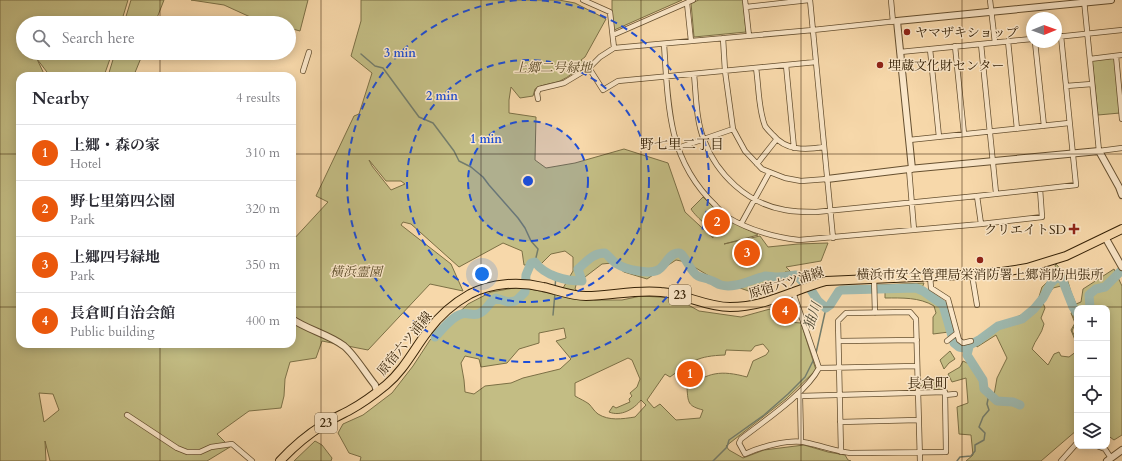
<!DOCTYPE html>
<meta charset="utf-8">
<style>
body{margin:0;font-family:Cardo,"Noto Serif JP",serif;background:#f7f7f7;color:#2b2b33}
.controls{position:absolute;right:12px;bottom:12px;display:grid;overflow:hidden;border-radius:8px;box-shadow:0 2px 10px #0003}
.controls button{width:36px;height:36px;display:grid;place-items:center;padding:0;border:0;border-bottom:1px solid #e1e1e2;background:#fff;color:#2b2b33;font:20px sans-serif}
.compass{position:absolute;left:1026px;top:12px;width:36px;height:36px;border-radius:50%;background:#fff;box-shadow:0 2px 10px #0003;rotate:89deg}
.you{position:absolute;left:482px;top:274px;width:14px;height:14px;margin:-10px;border:3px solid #fff;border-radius:50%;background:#1a73e8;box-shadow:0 0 0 6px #1a73e833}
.badge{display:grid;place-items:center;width:26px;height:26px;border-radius:50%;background:#ea580c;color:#fff;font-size:13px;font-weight:700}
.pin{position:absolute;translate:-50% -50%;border:2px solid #fff;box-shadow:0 1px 4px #0006}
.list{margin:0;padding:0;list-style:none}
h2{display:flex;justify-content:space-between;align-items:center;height:52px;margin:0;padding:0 16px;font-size:17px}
h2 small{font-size:13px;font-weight:400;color:#7c7c81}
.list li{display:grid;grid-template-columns:26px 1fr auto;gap:12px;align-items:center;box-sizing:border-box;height:56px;padding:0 16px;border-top:1px solid #e1e1e2}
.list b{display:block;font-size:15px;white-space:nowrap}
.list p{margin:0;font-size:13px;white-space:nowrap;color:#7c7c81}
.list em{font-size:13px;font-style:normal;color:#7c7c81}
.icon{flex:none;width:22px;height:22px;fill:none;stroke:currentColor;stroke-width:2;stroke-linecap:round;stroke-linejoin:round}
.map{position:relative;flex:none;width:1122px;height:461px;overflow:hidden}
.search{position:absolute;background:#fff;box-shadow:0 2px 10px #0003;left:16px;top:16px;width:280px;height:44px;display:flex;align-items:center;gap:10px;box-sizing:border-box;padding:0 14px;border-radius:22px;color:#7c7c81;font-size:15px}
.panel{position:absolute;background:#fff;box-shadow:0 2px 10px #0003;left:16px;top:72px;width:280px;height:276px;border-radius:12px}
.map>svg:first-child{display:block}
.green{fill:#c3bd84;stroke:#7c7046;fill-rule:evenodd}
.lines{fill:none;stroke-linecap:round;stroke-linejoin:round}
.stream{stroke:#747d6c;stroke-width:1.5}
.river{stroke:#9eb9af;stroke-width:9}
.minor-casing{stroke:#665030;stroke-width:6}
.tertiary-casing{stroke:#665030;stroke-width:8}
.primary-casing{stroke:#362207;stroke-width:10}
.minor{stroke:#fae6c8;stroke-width:4.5}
.tertiary{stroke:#fae6c8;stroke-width:6}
.primary{stroke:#f7d8aa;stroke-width:8}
.grid{fill:none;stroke:#362207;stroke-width:1;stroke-opacity:0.55}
.ring{fill:none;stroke:#1d4ed8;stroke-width:2;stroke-dasharray:7 5}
.poi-dot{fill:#8f2418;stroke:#fae6c8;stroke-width:1.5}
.labels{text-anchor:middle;stroke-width:3;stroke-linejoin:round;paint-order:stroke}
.shield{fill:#fae6c8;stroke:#715d41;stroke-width:1}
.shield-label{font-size:12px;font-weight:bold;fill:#362207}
.poi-label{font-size:13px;fill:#362207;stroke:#fae6c8;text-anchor:start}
.park-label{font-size:13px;font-style:italic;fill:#594926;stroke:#fae6c8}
.street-label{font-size:13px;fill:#362207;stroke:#fae6c8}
.neighbourhood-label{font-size:14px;fill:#362207;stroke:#fae6c8}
.water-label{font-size:14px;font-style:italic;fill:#554f39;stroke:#fae6c8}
.centre{fill:#1d4ed8;stroke:#fae6c8;stroke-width:2}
.ring-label{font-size:12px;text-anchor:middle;font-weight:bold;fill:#1d4ed8;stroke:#fae6c8;stroke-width:3;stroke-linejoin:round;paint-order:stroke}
</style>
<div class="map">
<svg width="1122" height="461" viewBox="0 0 1122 461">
<rect width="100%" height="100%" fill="#f7d8aa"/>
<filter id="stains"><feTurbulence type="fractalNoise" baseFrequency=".005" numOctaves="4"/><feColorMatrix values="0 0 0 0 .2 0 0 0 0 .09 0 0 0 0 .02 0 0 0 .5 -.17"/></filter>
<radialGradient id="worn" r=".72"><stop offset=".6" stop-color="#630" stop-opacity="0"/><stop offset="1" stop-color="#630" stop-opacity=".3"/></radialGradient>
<path class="green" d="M0,0H128L121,23H23V53H112L104,76H50L37,59L45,76H20V344H292V241L328,202L316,196L354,116L359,114L372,73L351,56L361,21V0H559L575,3L606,19L585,57L581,60L585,64C577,70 569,77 560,81C552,84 542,84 535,89L533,96L520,98L511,87L509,100V113L536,117L535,160L546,168L575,163L624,149L668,163L685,212L713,238C714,229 697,219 691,209L703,197L723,217L758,235L724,244L760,236L768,247L798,244L828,243L821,261L786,267L791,272H785C783,276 765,290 760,295L714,279L686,262L676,260L647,279L624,272L612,263L602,264L585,277L577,281L575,289L585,297L595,300H622L641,296L676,298L699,311L741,317L770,309L774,321L801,323L816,370L786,399L726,446L729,450L743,458L764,450L804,445L828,452L845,455L848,460L851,461H360L361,457L349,453L338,433L343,424L363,415L392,393L413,366L430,340L468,304L491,292L520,287L559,295L573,271V257L565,251L551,254L540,265H524L522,251L503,243L459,267L411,224L403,222L401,225L451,264L463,291L430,284L368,350L322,341L316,358L290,362L285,379L284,396L281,408L249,411L217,434L230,447L207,461H50L45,441L46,461H0ZM369,160L386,181H401L405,184L391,190L372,166ZM564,328L566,338L556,341L571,359L560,369L523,378L511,383L485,386L474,394L465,392L464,380L461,363L465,356L479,359L481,367L507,363L519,349L539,343V333ZM763,344L769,351L766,355L753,361L747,377C721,370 708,372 687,388C688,403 688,406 703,410L700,418L676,420L660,404L654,408L647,400L665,374L670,377C692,361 697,356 725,355L726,350L751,351L755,346ZM628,358L632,360L640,379L637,387L630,393L632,396L629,399L630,402L616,408L613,406L609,412C621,417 634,409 641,400L646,405L635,417C622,419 609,421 598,414C594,411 592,407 589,404C585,401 580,399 575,396V383ZM39,393L53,394L59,410L44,422Z
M131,0H164L155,23H124Z
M191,0H308L300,31L289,28V23H268L259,21L224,5Z
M612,0H682L612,31Z
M699,0H743L746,32L694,37L691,3Z
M115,53H143L134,75L122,73L121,76H108Z
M1115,57L1120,113L1098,115L1092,60Z
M1056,264L1066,275L1071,292L1076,304L1081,302L1083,289L1114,269L1122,286V435L1114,440L1107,435V308H1097V305L1095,308H1077V317L1073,315V316L1076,322L1072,331L1077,340H1075L1071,330L1075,323L1071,313L1072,312L1065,294L1064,287L1061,286L1053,288L1043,303L1045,308L1041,318L1044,324C1042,334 1035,340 1032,349L1048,365L1054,354L1059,352L1061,356L1069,357L1077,351V430L1041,461H966L973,455L971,435L959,434L957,407L968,403L966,378L952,382L948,374L960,367L963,361C974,365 981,378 982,389L990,396L994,395L997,378L1007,358L996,335L977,347L975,343L980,342L986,336L998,328L1001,324L1028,312L1033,308L1038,300L1042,287L1057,273L1055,265Z
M924,283L920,293L941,306L949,332L933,334V317L936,313L934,306C919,297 902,298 885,298V291H877V285Z
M950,351L955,359L949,363L944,369L940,360Z
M944,379L946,384L943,390H921V380Z
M315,441L322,445L332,458L331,461H294Z"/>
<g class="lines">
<path class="stream" d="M361,54L375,66L383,68L419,117L433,123L454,151L459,161L471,167L483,177L489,185L518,218L525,228L531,241L538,249L535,262
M555,287L556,276
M553,315L555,293
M816,353L826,308
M713,461L727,447L729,440L764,415L788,394L805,377L814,359
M957,461L960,457L971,456L975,451V445L984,440L985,433L979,427L983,417L989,410L987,404L989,394"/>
<path class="river" d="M1090,308L1089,295L1091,293L1096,289L1105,287L1122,270
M435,337C442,330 452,316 462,314C468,312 474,317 480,313C487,310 489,302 496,298L508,302L515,301L518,299L525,292L526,275L531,263L535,262C545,276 566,281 582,281L578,269C587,261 593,253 605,253C609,256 612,261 617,264C625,269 649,275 658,270C665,267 669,252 679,253C685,254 690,272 698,276C702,278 706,278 710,280C714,281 717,284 721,285C735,289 752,279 766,276C770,276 773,277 778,277C784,277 790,276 796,275L811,290L818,301L826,308L830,305L839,291L842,290L916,288L923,291L943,305L954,343L959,347L964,348L979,340L998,326L1022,319L1034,309L1043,298L1051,283L1056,278L1062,279L1073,307L1077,313
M969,347L967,355L983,380L984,389L997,401L1013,402L1020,405"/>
<defs>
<path id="minor" d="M583,0L610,12L614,48
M745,0L749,36
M810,0L833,238
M891,0L893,22
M990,0L995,43
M1084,0L1099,151L1122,148
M687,3L691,41
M746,7L809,0
M613,35L693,0
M1056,37L1122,30
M723,38L725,71L733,129L745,151L762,169L785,178L801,181L827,179
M1008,41L1017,129
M1035,42L1044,126
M664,44C666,73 667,105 674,134C681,162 696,187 716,206C720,210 723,214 727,217C749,230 774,237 799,240L981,224L977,196L1076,185L1061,36
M981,44L996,193
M955,46L964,134
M930,49L939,137
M900,52L1032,39
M1116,56L1122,119
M1090,59L1122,55
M786,65L794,148
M589,68L603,90L618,81L816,62
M756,68C759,87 758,108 765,126C767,129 770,132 773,135C786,151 806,150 824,147
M303,71L309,52
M694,74C696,94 696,121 704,140C717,175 748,204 785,210C795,212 805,212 816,212L977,196
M1066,86L1092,84
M538,99L537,93L539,89L564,83L589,68L600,57L614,48L813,30L897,21
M909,140L1069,123
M678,148L733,129
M757,164L776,140
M909,169L914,230
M741,224L769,173
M981,224L1042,217L1040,189
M972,275L977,305
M930,276L931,288L948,299L959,340L963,343L971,341
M874,278L875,313
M793,292L819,368C806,393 764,421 741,439L739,443L745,454C760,447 791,438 808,443C822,446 835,451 850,453L946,452L945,392L800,396L797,395
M839,341L917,340
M947,341L957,333
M819,368L917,366
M945,395L955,394
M800,396L801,441
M127,415L177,448L187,452H200L211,447L232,444L252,461
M840,422L918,420
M1097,446L1105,449L1111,458
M841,452L838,321L846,313L910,312L916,319L920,461
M1061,461L1077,443"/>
<path id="tertiary" d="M912,169L897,21L1111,0
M827,179L909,169L1099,151L1119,187L1122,195
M1105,237L1122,267
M292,319C308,330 328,334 344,346C354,354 366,374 375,385L377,391
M1107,461L1122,450"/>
<path id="primary" d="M280,461C293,447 307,435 323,425C331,419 341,415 350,410C363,403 375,394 386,385C404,370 414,349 428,331C439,316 454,303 470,294C492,283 519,281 543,287C557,290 571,296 586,296C611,296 636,289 661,292C685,294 706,307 730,307C766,307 793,290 826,281L961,275L1002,272L1027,268L1066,256L1122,229"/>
</defs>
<use href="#minor" class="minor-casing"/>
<use href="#tertiary" class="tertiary-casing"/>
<use href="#primary" class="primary-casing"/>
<use href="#minor" class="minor"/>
<use href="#tertiary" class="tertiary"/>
<use href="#primary" class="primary"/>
</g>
<path class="grid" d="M160,0V23M321,0V461M481,0V461M641,0V461M801,0V461M962,0V461M160,53V76M0,154H20M292,154H1122M0,307H20M292,307H1122M160,344V461"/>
<circle cx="528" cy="181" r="60" fill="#1d4ed8" fill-opacity=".12"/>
<g class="ring">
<circle cx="528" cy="181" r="60"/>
<circle cx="528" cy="181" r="121"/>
<path d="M530 0A181 181 0 1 1 526 0"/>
</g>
<g class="poi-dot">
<circle cx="907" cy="32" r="4"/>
<circle cx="880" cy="65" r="4"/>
<path d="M1072 223h4v4h4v4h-4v4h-4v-4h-4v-4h4z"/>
<circle cx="980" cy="260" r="4"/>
</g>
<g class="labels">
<g class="shield">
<rect x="669" y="285" width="22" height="20" rx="3"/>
<rect x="315" y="413" width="22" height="20" rx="3"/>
</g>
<g class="shield-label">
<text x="680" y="299">23</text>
<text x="326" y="427">23</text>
</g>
<g class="poi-label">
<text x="915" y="37">ヤマザキショップ</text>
<text x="888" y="70">埋蔵文化財センター</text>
<text x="1066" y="234" text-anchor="end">クリエイトSD</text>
<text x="980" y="279" text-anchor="middle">横浜市安全管理局栄消防署上郷消防出張所</text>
</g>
<g class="park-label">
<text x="553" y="72">上郷二号緑地</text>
<text x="356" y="276">横浜霊園</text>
</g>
<g class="street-label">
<text transform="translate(786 282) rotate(-17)" y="5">原宿六ツ浦線</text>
<text transform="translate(404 343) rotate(-51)" y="5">原宿六ツ浦線</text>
</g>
<g class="neighbourhood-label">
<text x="682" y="149">野七里二丁目</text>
<text x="928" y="388">長倉町</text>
</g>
<g class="water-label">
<text transform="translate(812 316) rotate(-71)" y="5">㹨川</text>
</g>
</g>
<circle cx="528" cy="181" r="6" class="centre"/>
<g class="ring-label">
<text x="400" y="57">3 min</text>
<text x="442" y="100">2 min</text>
<text x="486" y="143">1 min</text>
</g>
<rect width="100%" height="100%" filter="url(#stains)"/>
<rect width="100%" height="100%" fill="url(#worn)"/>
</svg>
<div class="controls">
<button>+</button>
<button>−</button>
<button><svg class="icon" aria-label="locate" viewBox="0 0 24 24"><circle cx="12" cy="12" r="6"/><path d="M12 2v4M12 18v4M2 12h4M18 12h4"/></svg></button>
<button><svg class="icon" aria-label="layers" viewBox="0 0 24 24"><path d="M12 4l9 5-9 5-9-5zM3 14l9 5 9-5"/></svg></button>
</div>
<svg class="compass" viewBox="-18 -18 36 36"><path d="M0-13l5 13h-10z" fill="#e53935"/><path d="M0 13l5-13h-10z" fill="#7c7c81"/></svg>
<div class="you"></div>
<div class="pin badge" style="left:690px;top:374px">1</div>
<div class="pin badge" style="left:717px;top:222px">2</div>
<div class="pin badge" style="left:747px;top:253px">3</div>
<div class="pin badge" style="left:785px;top:311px">4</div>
<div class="search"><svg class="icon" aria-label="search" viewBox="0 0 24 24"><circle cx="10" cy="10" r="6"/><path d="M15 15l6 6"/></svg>Search here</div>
<section class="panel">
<h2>Nearby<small>4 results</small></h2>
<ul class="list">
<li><span class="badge">1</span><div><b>上郷・森の家</b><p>Hotel</p></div><em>310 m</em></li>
<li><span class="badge">2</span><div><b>野七里第四公園</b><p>Park</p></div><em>320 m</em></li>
<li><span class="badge">3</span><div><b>上郷四号緑地</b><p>Park</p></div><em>350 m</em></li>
<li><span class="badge">4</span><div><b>長倉町自治会館</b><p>Public building</p></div><em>400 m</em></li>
</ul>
</section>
</div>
